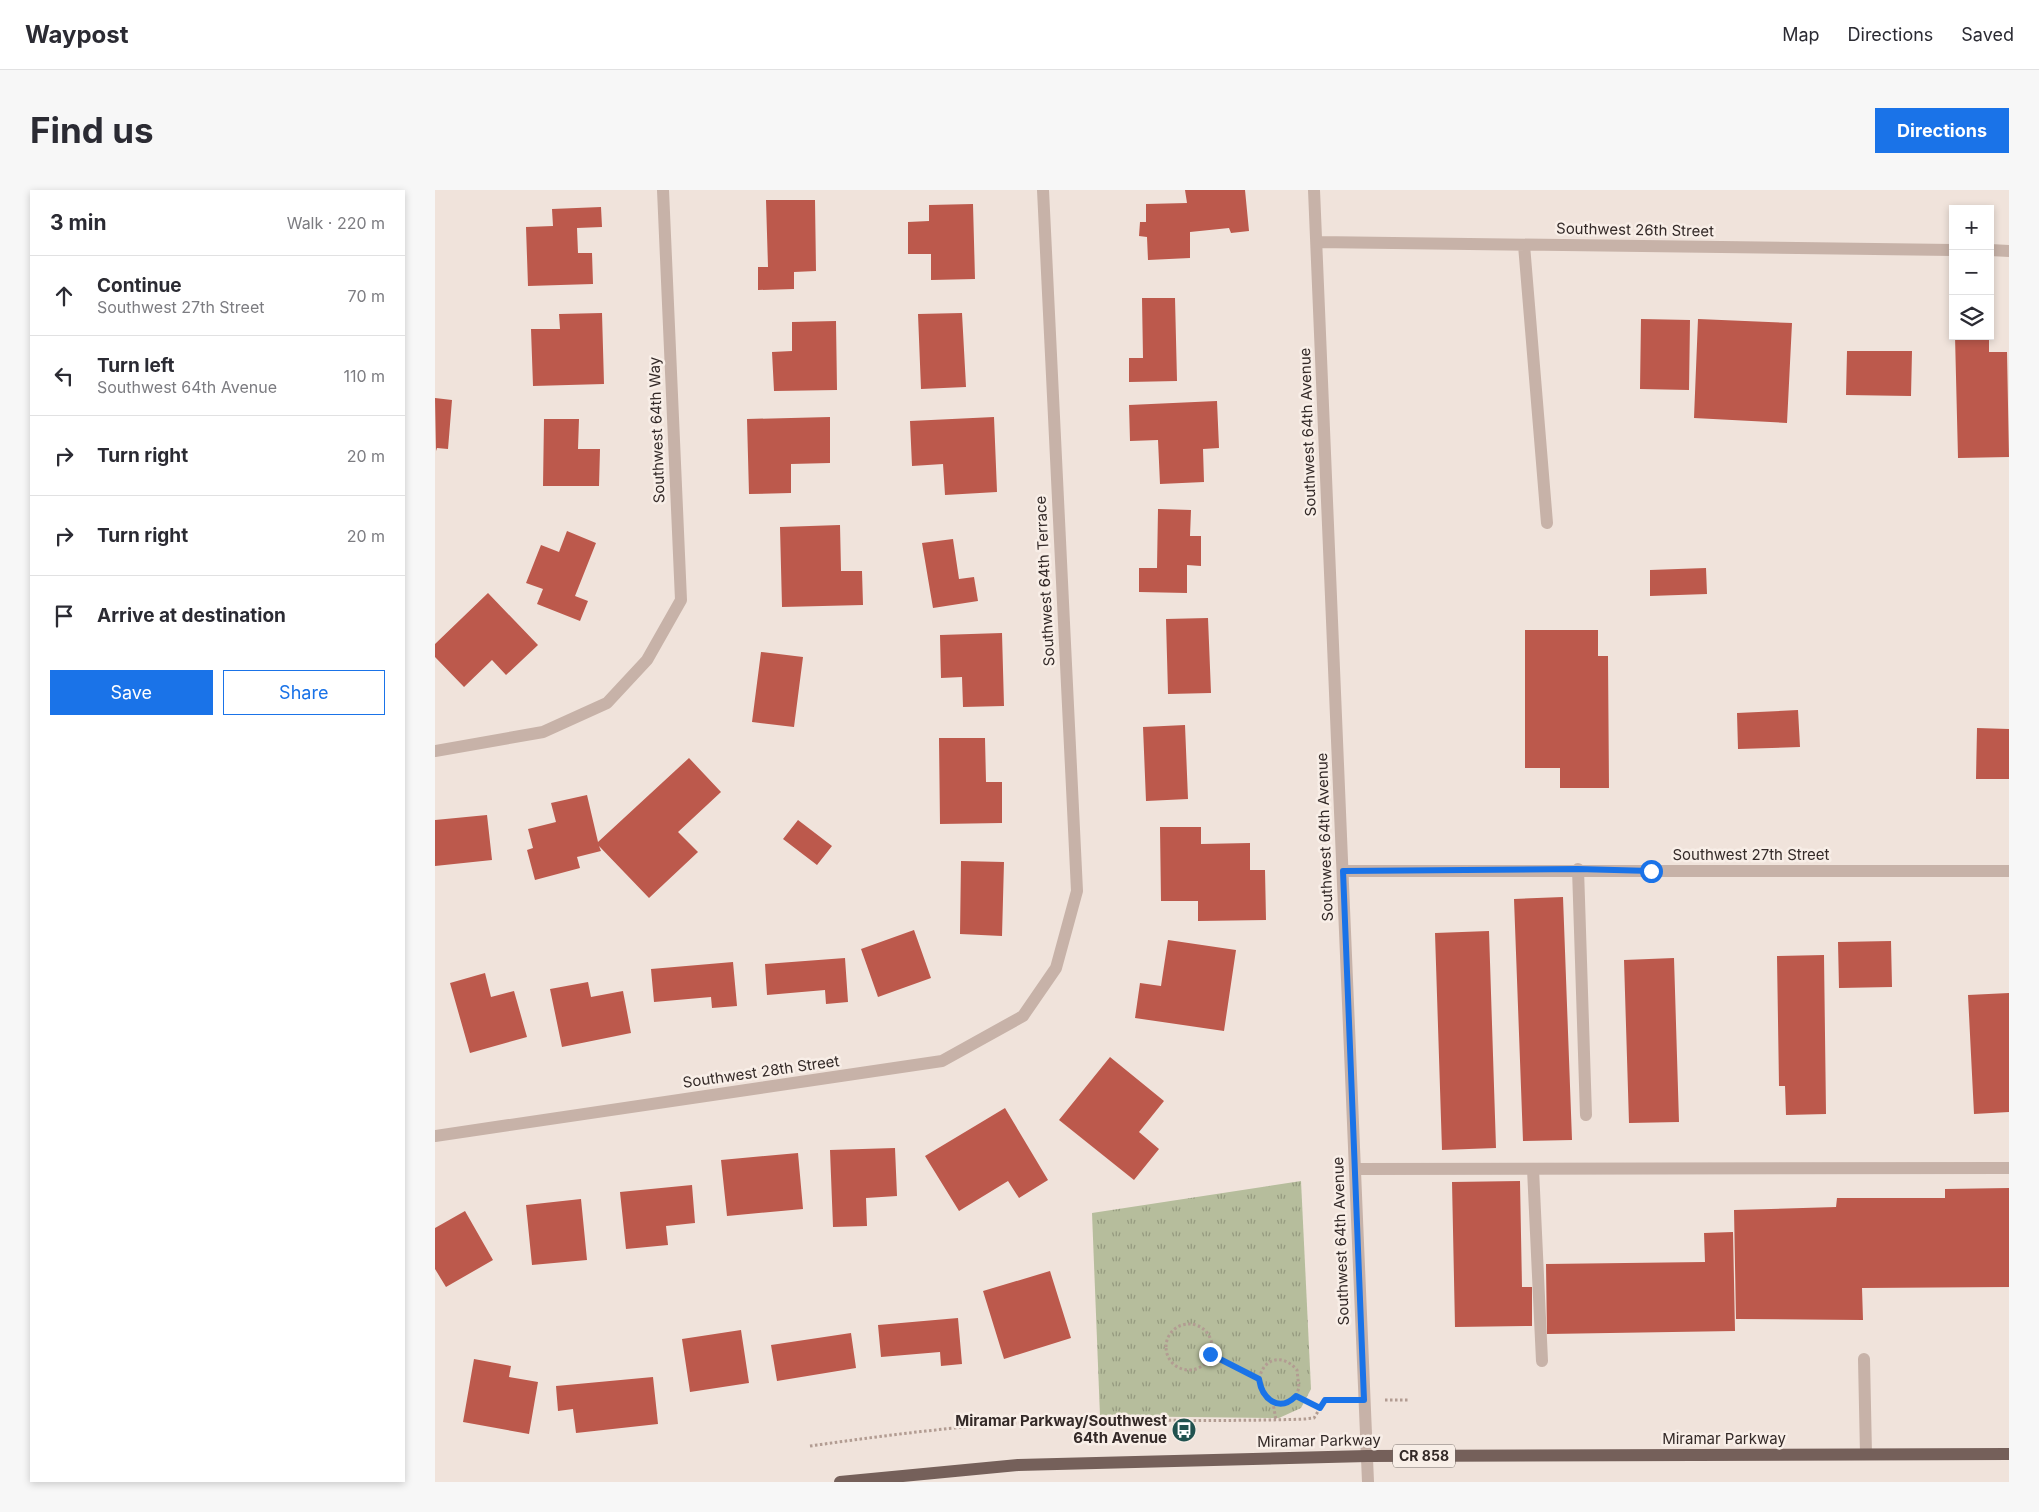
<!DOCTYPE html>
<meta charset="utf-8">
<style>
body{margin:0;font-family:Inter,sans-serif;background:#f7f7f7;color:#2b2b33}
.controls{position:absolute;right:15px;top:15px;display:grid;overflow:hidden;border-radius:0px;box-shadow:0 2px 8px #0003}
.controls button{width:45px;height:45px;display:grid;place-items:center;padding:0;border:0;border-bottom:1px solid #e1e1e2;background:#fff;color:#2b2b33;font:25px sans-serif}
.stop{position:absolute;width:15px;height:15px;margin:-11px;border:4px solid #1a73e8;border-radius:50%;background:#fff}
.stop.end{background:#1a73e8;border-color:#fff;box-shadow:0 1px 5px #0008}
.list{margin:0;padding:0;list-style:none}
h2{display:flex;justify-content:space-between;align-items:center;height:65px;margin:0;padding:0 20px;font-size:21px}
h2 small{font-size:16px;font-weight:400;color:#7c7c81}
.list li{display:grid;grid-template-columns:32px 1fr auto;gap:15px;align-items:center;box-sizing:border-box;height:80px;padding:0 20px;border-top:1px solid #e1e1e2}
.list b{display:block;font-size:19px;white-space:nowrap}
.list p{margin:0;font-size:16px;white-space:nowrap;color:#7c7c81}
.list em{font-size:16px;font-style:normal;color:#7c7c81}
.actions{display:flex;gap:10px;padding:15px 20px}
.actions a{flex:1;padding:11px 0;border:1px solid #1a73e8;border-radius:0px;text-align:center;font-size:18px;color:#1a73e8}
.actions .main{background:#1a73e8;color:#fff}
.icon{flex:none;width:28px;height:28px;fill:none;stroke:currentColor;stroke-width:2;stroke-linecap:round;stroke-linejoin:round}
.map{position:relative;flex:none;width:1574px;height:1292px;overflow:hidden;border-radius:0px}
header{display:flex;align-items:center;gap:30px;box-sizing:border-box;height:70px;padding:0 25px;background:#fff;border-bottom:1px solid #e1e1e2}
header strong{font-size:24px}
nav{display:flex;gap:28px;margin-inline-start:auto;font-size:18px}
.intro{display:flex;align-items:center;justify-content:space-between;box-sizing:border-box;height:120px;padding:0 30px}
h1{margin:0;font-size:35px}
.button{padding:12px 22px;border-radius:0px;background:#1a73e8;color:#fff;font-size:18px;font-weight:700}
main{display:flex;gap:30px;padding:0 30px}
aside{flex:1;background:#fff;border-radius:0px;box-shadow:0 2px 8px #0003}
.map>svg:first-child{display:block}
.park{fill:url(#park-tufts)}
.building{fill:#bc594c}
.lines{fill:none;stroke-linecap:round;stroke-linejoin:round}
.path{stroke:#b29c92;stroke-width:3;stroke-dasharray:2.5 2.5;stroke-linecap:butt}
.minor{stroke:#c7b2a8;stroke-width:12}
.major{stroke:#75605a;stroke-width:12}
.route{stroke:#1a73e8;stroke-width:6}
.labels{text-anchor:middle;stroke-width:5;stroke-linejoin:round;paint-order:stroke}
.shield{fill:#f8eee7;stroke:#6f6561;stroke-width:1}
.shield-label{font-size:14px;font-weight:bold;fill:#342a28}
.street-label{font-size:15px;fill:#342a28;stroke:#f8eee7}
.poi-label{font-size:15px;font-weight:bold;fill:#342a28;stroke:#f8eee7;text-anchor:end}
</style>
<header>
<strong>Waypost</strong>
<nav><a>Map</a><a>Directions</a><a>Saved</a></nav>
</header>
<div class="intro"><h1>Find us</h1><a class="button">Directions</a></div>
<main>
<aside>
<h2>3 min<small>Walk · 220 m</small></h2>
<ul class="list">
<li><svg class="icon" aria-label="ahead" viewBox="0 0 24 24"><path d="M12 20V5M6 11l6-6 6 6"/></svg><div><b>Continue</b><p>Southwest 27th Street</p></div><em>70 m</em></li>
<li><svg class="icon" aria-label="left" viewBox="0 0 24 24"><path d="M17 20v-9H6M10 6l-5 5 5 5"/></svg><div><b>Turn left</b><p>Southwest 64th Avenue</p></div><em>110 m</em></li>
<li><svg class="icon" aria-label="right" viewBox="0 0 24 24"><path d="M7 20v-9h11M14 6l5 5-5 5"/></svg><div><b>Turn right</b></div><em>20 m</em></li>
<li><svg class="icon" aria-label="right" viewBox="0 0 24 24"><path d="M7 20v-9h11M14 6l5 5-5 5"/></svg><div><b>Turn right</b></div><em>20 m</em></li>
<li><svg class="icon" aria-label="arrive" viewBox="0 0 24 24"><path d="M6 21V4h12l-3 4 3 4H6"/></svg><div><b>Arrive at destination</b></div></li>
</ul>
<div class="actions"><a class="main">Save</a><a>Share</a></div>
</aside>
<div class="map">
<svg width="1574" height="1292" viewBox="0 0 1574 1292">
<defs>
<pattern id="park-tufts" width="24" height="20" patternUnits="userSpaceOnUse" patternTransform="scale(1.25)"><rect width="24" height="20" fill="#b6bd9c"/><path d="M3 7l-1-3M5 7V3M7 7l1-3M15 17l-1-3M17 17v-4M19 17l1-3" fill="none" stroke="#959a7f"/></pattern>
</defs>
<rect width="100%" height="100%" fill="#f0e3db"/>
<path class="park" d="M866,991L876,1199L866,1218L844,1228L665,1226L657,1023Z"/>
<path class="building" d="M750,0H810L814,41L796,43L794,38L755,42V68L713,70L712,47L704,46L705,32H711V14L752,13Z
M331,10H380L381,81L359,82V99L323,100V77H333Z
M538,14L540,89L496,90V64H473V32L494,31V15Z
M166,17L167,37L142,38L143,63H157L158,94L93,96L91,37L118,36L117,19Z
M707,108H740L742,191L694,192V168H708Z
M167,123L169,194L98,196L96,139H125L124,124Z
M527,123L531,197L486,199L483,124Z
M1206,129L1255,130L1254,200L1205,199Z
M1263,129L1357,133L1352,233L1259,228Z
M401,131L402,200L339,201L337,162L357,161V132Z
M1520,146H1554V162H1572L1574,267L1523,268Z
M1412,161H1477L1476,206L1411,205Z
M0,208L17,210L13,259L2,258L1,261Z
M782,211L784,258L768,259L769,292L725,294L723,250L695,251L694,215Z
M395,227V273L356,274V303L314,304L312,229Z
M559,227L562,302L510,305L508,274L477,276L475,231Z
M109,229H144L143,259H165L164,296H108Z
M723,319L756,320L755,346H766V376L752,375V403L704,402V378H722Z
M405,335L406,381H427L428,415L347,417L345,337Z
M132,341L161,353L140,406L153,411L145,431L102,414L108,399L91,393L106,355L124,362Z
M518,349L524,389L539,387L543,411L498,418L487,353Z
M1271,378L1272,404L1215,406V380Z
M53,403L103,455L71,485L57,470L29,497L0,467V454Z
M773,428L776,503L733,504L731,429Z
M1090,440H1163V466H1173L1174,598H1125V578H1090Z
M567,443L569,516L528,517L527,487L506,488L505,445Z
M326,462L368,467L359,537L317,532Z
M1363,520L1365,557L1303,559L1302,523Z
M750,535L753,609L711,611L708,537Z
M1542,538L1574,539V589H1541Z
M504,548H550L551,592H567V633L505,634Z
M254,568L286,602L243,642L263,662L214,708L164,656L166,661L142,667L145,678L100,690L92,660L98,658L93,639L121,632L116,613L152,605L163,652Z
M52,625L57,670L0,676V630Z
M363,630L397,656L382,675L348,649Z
M725,637H766V654L815,653V680H830L831,730L763,731V711H726Z
M526,671L569,672L567,746L525,744Z
M1128,707L1137,950L1088,951L1079,709Z
M479,740L496,788L443,807L426,759Z
M1054,741L1061,958L1007,960L1000,743Z
M733,750L801,760L789,841L700,828L705,793L726,796Z
M1456,751L1457,797L1404,798L1403,752Z
M1389,765L1391,924L1351,925L1350,896H1344L1342,766Z
M410,768L413,812L391,814L390,800L332,805L330,774Z
M1239,768L1244,932L1194,933L1189,770Z
M298,772L302,816L277,818L276,807L219,812L216,779Z
M50,783L56,807L79,801L92,847L35,863L15,793Z
M153,792L156,807L188,801L196,843L127,857L115,799Z
M1574,803V922L1539,924L1533,805Z
M675,867L729,911L704,942L724,959L699,990L624,930Z
M570,918L613,990L584,1008L573,991L524,1021L490,966Z
M460,958L462,1006L431,1008L432,1036L398,1037L395,960Z
M363,963L368,1019L292,1026L286,970Z
M1085,991L1087,1097H1097V1136L1020,1137L1017,992Z
M257,995L260,1033L231,1036L233,1055L191,1059L185,1002Z
M1574,998V1097L1427,1098L1428,1130L1301,1129L1299,1020L1401,1017L1402,1008H1510V999Z
M146,1009L152,1070L97,1075L91,1015Z
M30,1021L58,1070L11,1097L0,1079V1038Z
M1298,1042L1300,1141L1112,1144L1111,1074L1270,1072L1269,1043Z
M615,1081L636,1148L569,1169L548,1101Z
M523,1128L527,1174L506,1176L505,1162L446,1167L443,1135Z
M306,1140L314,1193L255,1202L247,1149Z
M416,1143L421,1178L342,1191L336,1155Z
M39,1169L76,1176L74,1187L103,1192L94,1244L28,1232Z
M218,1187L223,1234L141,1243L138,1219L123,1221L121,1196Z"/>
<g class="lines">
<path class="path" d="M731 1157a23 23 0 1 1 46 0a23 23 0 1 1-46 0Z
M775,1164L824,1189
M861,1206L885,1217
M950,1210H974
M838,1213C852,1216 859,1210 864,1198L862,1180C836,1150 807,1193 838,1213L841,1230
M375,1256C460,1244 545,1233 631,1231C711,1229 790,1232 870,1229L879,1228L890,1210H909"/>
<path class="minor" d="M879,0L933,1292
M882,52L1518,60
M1089,55L1112,333
M1555,60L1574,61
M0,561L108,542L172,513L212,470L246,410L228,0
M1143,679L1151,925
M908,681H1574
M0,946L507,871L588,826L621,778L642,701L608,0
M920,979L1574,978
M1098,979L1107,1171
M1429,1169L1431,1264"/>
<path class="major" d="M405,1292L583,1275L932,1266L1574,1264"/>
</g>
<g class="lines">
<path class="route" d="M775,1164L824,1189C827,1209 844,1223 861,1206L885,1218L890,1210H929L908,681L1143,679L1216,681"/>
</g>
<defs>
<symbol id="bus-disc" viewBox="-11 -11 22 22"><circle r="9.5" fill="#21524f" stroke="#f8eee7"/><path d="M-5-6H5V4H4V6H2V4H-2V6H-4V4H-5ZM-3.5-4V0h7V-4ZM-3.5 1.2v1.5H-2V1.2ZM2 1.2v1.5H3.5V1.2Z" fill="#fff"/></symbol>
</defs>
<g fill-rule="evenodd">
<use href="#bus-disc" x="735" y="1226" width="28" height="28"/>
</g>
<g class="labels">
<rect class="shield" x="958" y="1254.5" width="62" height="23" rx="4"/>
<g class="shield-label">
<text x="989" y="1271">CR 858</text>
</g>
<g class="street-label">
<text transform="translate(1200 40) rotate(1)" y="5">Southwest 26th Street</text>
<text transform="translate(222 240) rotate(-92)" y="5">Southwest 64th Way</text>
<text transform="translate(873 242) rotate(-92)" y="5">Southwest 64th Avenue</text>
<text transform="translate(610 391) rotate(-93)" y="5">Southwest 64th Terrace</text>
<text transform="translate(890 647) rotate(-92)" y="5">Southwest 64th Avenue</text>
<text x="1316" y="670">Southwest 27th Street</text>
<text transform="translate(326 882) rotate(-8)" y="5">Southwest 28th Street</text>
<text transform="translate(906 1051) rotate(-92)" y="5">Southwest 64th Avenue</text>
<text x="1289" y="1254">Miramar Parkway</text>
<text transform="translate(884 1251) rotate(-1)" y="5">Miramar Parkway</text>
</g>
<g class="poi-label">
<text x="732" y="1236">Miramar Parkway/Southwest<tspan x="732" dy="17">64th Avenue</tspan></text>
</g>
</g>
</svg>
<div class="controls">
<button>+</button>
<button>−</button>
<button><svg class="icon" aria-label="layers" viewBox="0 0 24 24"><path d="M12 4l9 5-9 5-9-5zM3 14l9 5 9-5"/></svg></button>
</div>
<div class="stop" style="left:1216px;top:681px"></div>
<div class="stop end" style="left:775px;top:1164px"></div>
</div>
</main>
